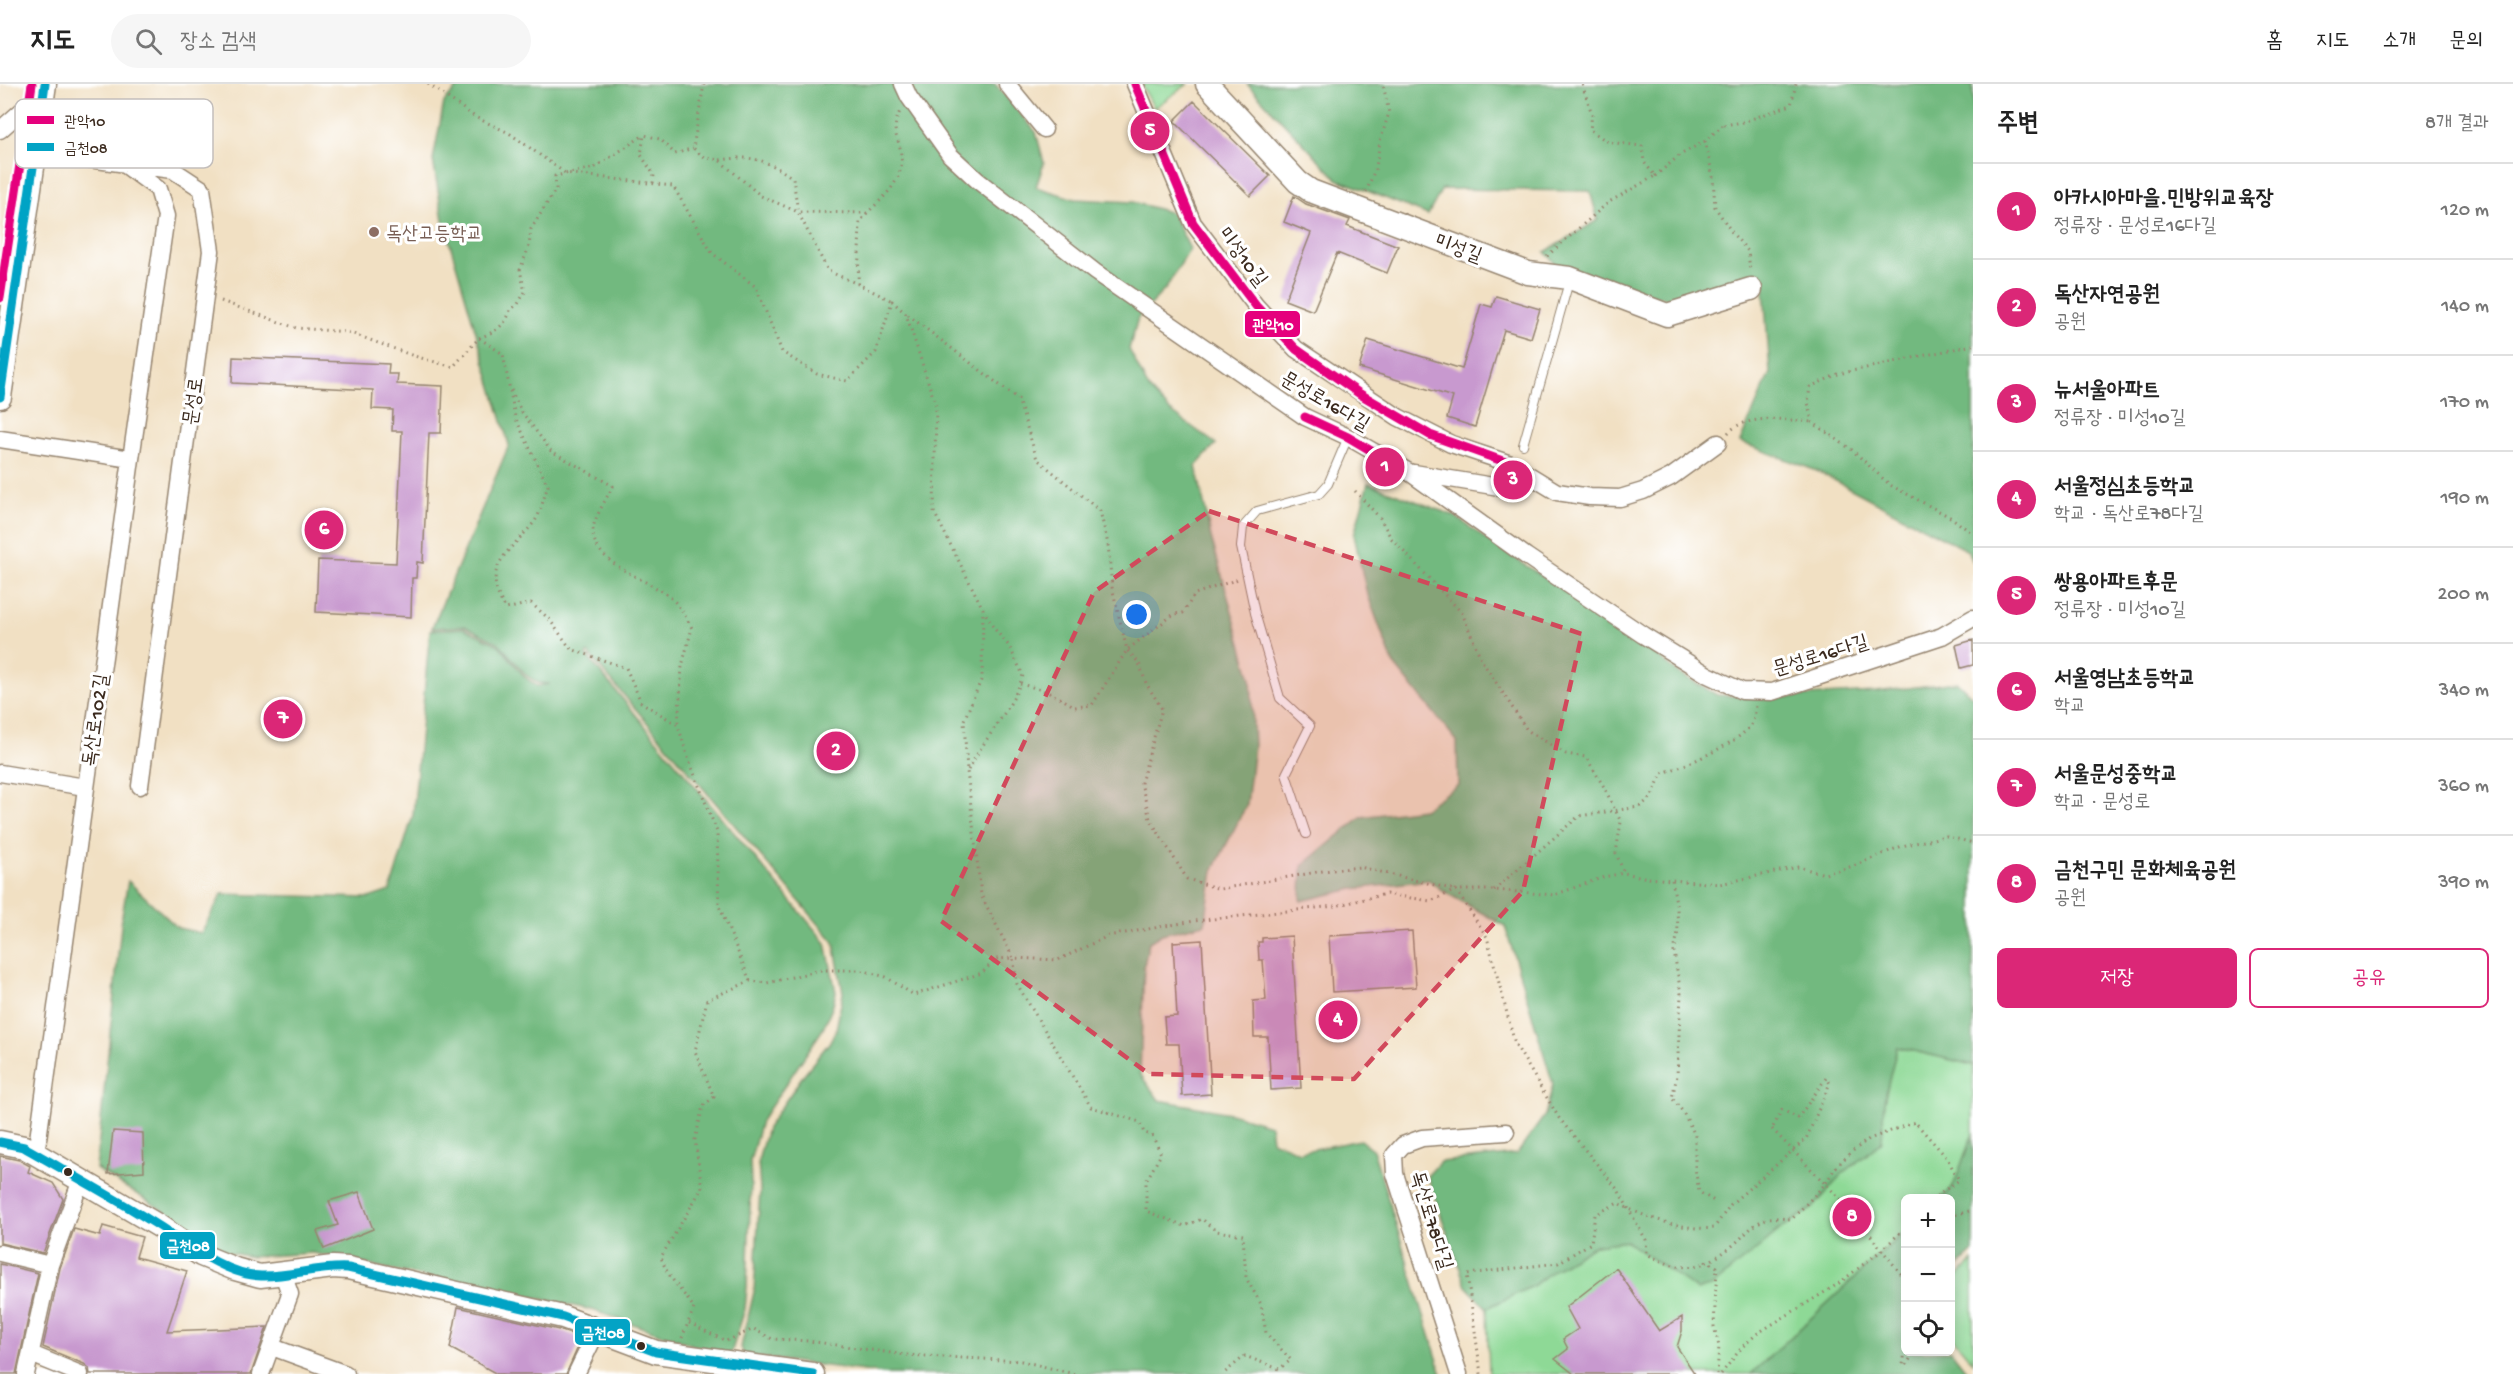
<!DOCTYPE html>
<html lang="ko">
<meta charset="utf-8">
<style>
body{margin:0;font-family:"Gochi Hand","Poor Story",sans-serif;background:#f6f6f6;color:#222}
.controls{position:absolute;right:18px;bottom:18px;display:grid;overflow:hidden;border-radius:9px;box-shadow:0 3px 15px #0003}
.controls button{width:54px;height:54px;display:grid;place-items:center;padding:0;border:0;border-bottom:2px solid #e0e0e0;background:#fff;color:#222;font:30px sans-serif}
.you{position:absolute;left:1137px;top:531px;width:21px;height:21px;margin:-15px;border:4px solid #fff;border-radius:50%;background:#1a73e8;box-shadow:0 0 0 9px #1a73e833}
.badge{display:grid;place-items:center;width:39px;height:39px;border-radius:50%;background:#db2777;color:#fff;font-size:20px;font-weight:700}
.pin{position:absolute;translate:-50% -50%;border:3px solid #fff;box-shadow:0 2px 6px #0006}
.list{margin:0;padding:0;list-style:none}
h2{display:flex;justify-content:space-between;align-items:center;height:78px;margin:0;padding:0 24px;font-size:26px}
h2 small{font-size:20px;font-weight:400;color:#767676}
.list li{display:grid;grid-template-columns:39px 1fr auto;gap:18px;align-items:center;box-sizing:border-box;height:96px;padding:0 24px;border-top:2px solid #e0e0e0}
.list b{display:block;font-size:22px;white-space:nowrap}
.list p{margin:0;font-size:20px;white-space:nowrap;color:#767676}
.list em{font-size:20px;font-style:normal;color:#767676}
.actions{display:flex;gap:12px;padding:18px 24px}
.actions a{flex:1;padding:14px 0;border:2px solid #db2777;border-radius:9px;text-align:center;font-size:21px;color:#db2777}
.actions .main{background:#db2777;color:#fff}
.icon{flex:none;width:33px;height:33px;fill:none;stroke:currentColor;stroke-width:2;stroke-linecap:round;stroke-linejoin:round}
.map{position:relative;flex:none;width:1973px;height:1290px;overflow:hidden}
header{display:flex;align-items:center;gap:36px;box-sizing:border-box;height:84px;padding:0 30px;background:#fff;border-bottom:2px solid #e0e0e0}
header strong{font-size:28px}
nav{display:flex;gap:33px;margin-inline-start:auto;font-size:21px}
.search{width:420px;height:54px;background:#f6f6f6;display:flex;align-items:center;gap:15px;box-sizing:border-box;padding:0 21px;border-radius:33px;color:#767676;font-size:22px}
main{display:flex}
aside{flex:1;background:#fff}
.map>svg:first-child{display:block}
.green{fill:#8ed996;stroke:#64825a;stroke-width:1.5}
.forest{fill:#72b97f;stroke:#56724e;stroke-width:1.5}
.building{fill:#c899cf}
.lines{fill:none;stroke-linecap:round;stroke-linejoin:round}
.lane-casing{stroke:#968570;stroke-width:10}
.street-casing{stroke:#968570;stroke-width:19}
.secondary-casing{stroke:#968570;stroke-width:25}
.path{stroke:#968570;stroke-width:3;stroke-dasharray:1.5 4.5;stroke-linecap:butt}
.lane{stroke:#fff;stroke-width:8}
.street{stroke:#fff;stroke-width:16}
.secondary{stroke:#fff;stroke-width:22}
.path-bridge{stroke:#968570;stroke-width:3;stroke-dasharray:1.5 4.5;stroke-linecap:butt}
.bus-1-casing{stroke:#fff;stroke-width:14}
.bus-2-casing{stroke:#fff;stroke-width:14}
.bus-1{stroke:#e5007d;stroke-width:9}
.bus-2{stroke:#03a3c5;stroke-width:9}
.marked{fill:#d1495b;fill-opacity:0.2;stroke:#d1495b;stroke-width:4.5;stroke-dasharray:12 8;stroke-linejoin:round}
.education-dot{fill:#8d6e63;stroke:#fff;stroke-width:2}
.bus-dot{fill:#3b2a1e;stroke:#fff;stroke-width:2}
.labels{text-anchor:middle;stroke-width:6;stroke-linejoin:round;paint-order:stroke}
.education-label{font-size:20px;fill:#785e54;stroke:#fff;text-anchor:start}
.street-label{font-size:20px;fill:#3b2a1e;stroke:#fff}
.key{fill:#fff;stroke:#c4bfbc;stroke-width:1.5}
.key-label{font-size:16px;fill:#3b2a1e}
.line-badge{stroke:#fff;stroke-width:2}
.badge-label{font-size:16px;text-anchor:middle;font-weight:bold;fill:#fff}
</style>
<header>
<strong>지도</strong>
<div class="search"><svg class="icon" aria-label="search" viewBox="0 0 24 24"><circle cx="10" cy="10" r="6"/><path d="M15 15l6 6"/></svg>장소 검색</div>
<nav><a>홈</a><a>지도</a><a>소개</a><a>문의</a></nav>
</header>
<main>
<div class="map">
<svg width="1973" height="1290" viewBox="0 0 1973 1290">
<rect width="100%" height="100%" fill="#fff"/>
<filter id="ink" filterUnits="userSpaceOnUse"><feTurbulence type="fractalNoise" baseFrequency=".0167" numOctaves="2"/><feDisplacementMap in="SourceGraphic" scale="12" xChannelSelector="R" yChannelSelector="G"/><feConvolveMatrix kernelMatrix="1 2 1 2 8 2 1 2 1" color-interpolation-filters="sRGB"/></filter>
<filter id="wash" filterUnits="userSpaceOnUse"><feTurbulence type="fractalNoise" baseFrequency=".008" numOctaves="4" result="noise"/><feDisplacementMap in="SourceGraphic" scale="24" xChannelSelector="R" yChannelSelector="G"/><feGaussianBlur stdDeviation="1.35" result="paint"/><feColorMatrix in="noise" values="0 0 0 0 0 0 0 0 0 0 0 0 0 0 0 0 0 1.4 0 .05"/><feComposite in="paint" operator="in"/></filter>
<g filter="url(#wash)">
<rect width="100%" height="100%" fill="#f1e0c3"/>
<path class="green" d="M1141,0H1188L1154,24Z
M1897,963L1973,981V1049L1953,1103L1941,1114H1906L1905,1147L1751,1290H1489L1487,1224L1534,1201L1553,1186L1595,1161L1626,1157L1697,1206L1711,1202L1783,1143L1813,1124L1841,1091L1882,1058L1884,1017Z
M1973,1177V1278L1951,1252L1950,1200Z"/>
<path class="forest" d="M461,0H995L1036,48L1044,79L1036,103L1075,115L1133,118L1172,129L1190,165L1166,204L1138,234L1129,265L1149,305L1169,326L1216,360L1196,382L1211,453L1251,595L1254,662L1247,720L1213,787L1205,840L1162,850L1149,858L1144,881L1140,990L1159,1016L1230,1029L1270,1041L1272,1056L1299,1068L1360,1056L1373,1066L1442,1290H887L744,1271L741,1263L754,1208L760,1106L758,1077L767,1044L804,990L829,959L836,946L843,909L834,858L588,569L586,571L826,859L836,908L832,924L823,945L761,1037L750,1077L751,1099L747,1203L745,1225L731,1270L702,1264L592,1226L505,1207L449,1198L313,1169L251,1173L227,1168L200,1154L174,1133L96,1085L122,832L128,797L178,844L201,849L222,810L369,814L390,807L413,731L430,546L464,544L499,561L525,593L537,602L550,600L538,599L526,591L499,559L465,542L432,544L509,361L443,136L433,76L444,18Z
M1247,0H1973V478L1968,467L1817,387L1740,358L1770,289L1763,192L1675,217L1559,184L1545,168L1598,136L1590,107L1442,105L1428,131L1337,95Z
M1368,399L1455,432L1487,456L1630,550L1678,589L1717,611L1769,614L1875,608L1957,598L1973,613V981L1897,963L1884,1017L1882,1058L1841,1091L1813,1124L1783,1143L1711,1203L1697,1206L1626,1157L1595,1161L1553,1186L1534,1201L1487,1224L1466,1202L1427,1092L1440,1078L1517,1070L1545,1031L1553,1000L1505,842L1443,807L1429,796L1353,805L1301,817L1302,782L1361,733L1423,725L1458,701L1457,657L1393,579L1366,506L1354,451Z
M1973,1049V1168L1951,1188L1950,1114H1941L1953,1103Z
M1905,1147L1906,1268L1951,1267L1969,1290H1751Z"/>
<g id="blocks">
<path class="building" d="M1194,17L1270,92L1250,112L1174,37Z
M1294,112L1306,120L1350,136L1347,142L1398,162L1387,189L1337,169L1313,227L1285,216L1311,149L1284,138Z
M1496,212L1540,225L1531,254L1504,246L1475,343L1447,334L1453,313L1359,284L1368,256L1462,285L1481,220L1492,223Z
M233,273L389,280L388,290H398L397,300L443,302L441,349H429L423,479L417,478L416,494H412L411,533L316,528L318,476L396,479L402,347H392L393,326L372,325L373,306L232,299Z
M1973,556V581L1961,584L1956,561Z
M1412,847L1416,903L1332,908L1329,852Z
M1292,852L1301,1004L1271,1006L1268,953H1254L1253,917L1266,916L1263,876H1259L1258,858H1262V854Z
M1202,856L1211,1010L1182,1012L1179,960H1166L1164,933L1177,932L1173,858Z
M113,1047L143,1049L144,1087L108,1090Z
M0,1072L19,1076L30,1082L28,1088L53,1099L63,1115L43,1169L0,1159Z
M359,1108L373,1145L324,1165L317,1147L338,1141L329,1117Z
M103,1142L142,1153L136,1173L187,1187L167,1247L267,1243L251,1290H90L89,1284L84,1280L43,1263L60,1184L74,1145L100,1152Z
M0,1180L38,1189L16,1290H0Z
M1616,1184L1659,1247L1682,1233V1247L1677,1263L1695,1290H1574L1555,1275L1568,1265L1563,1255L1578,1245L1566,1223Z
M458,1223L559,1246L582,1254L566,1290H497L450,1264Z"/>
</g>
</g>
<g filter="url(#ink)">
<use href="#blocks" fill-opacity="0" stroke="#968570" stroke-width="1.5"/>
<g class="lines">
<defs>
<path id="lane" d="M1523,361L1570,194
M1306,750L1286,690L1310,642L1280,614L1255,529L1241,463L1243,443L1257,427L1319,410L1328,400L1348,353"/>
<path id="street" d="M903,0L909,13L950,71L977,96L1095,188L1305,333L1348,353L1409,388L1526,472L1643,551L1708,591L1742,607L1772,608L1942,552L1973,534
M1007,0L1044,45
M1135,0L1193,139L1256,222L1296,265L1398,333L1451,360L1511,380L1557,408L1590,413L1620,414L1643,407L1671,393L1718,359
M0,46L26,23L42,16
M35,68L173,86L202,105L211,167L140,702
M0,355L131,375
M1414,389L1499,403L1511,380
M0,689L85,703
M36,1070L131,375L166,132L158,105L124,80
M0,1169L50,1181
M272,1263L346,1290
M31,1270L80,1290
M26,1290L50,1181L81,1096
M261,1290L290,1210L283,1190
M576,1290L598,1245
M1459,1290L1395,1090L1394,1071L1403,1061L1422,1054L1506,1048"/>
<path id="secondary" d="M1207,0L1298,98L1311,107L1528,189L1570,194L1667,231L1751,205
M0,313L45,0
M0,1058L24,1063L159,1142L201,1171L235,1185L260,1192L333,1183L348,1184L563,1233L656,1268L813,1290"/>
</defs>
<use href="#lane" class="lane-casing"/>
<use href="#street" class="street-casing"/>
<use href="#secondary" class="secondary-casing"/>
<path class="path" d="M428,0L475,33L509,49L565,89L673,102L712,169L756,203L782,268L817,290L847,297L876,268L892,217L906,230L936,322L934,428L983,525L982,594L964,636L967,687L981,811L1013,874L1058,876L1108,852L1194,837L1335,822L1386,810L1431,817L1456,806H1494L1554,811L1604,793L1624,789L1648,794L1720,800L1798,783L1825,790L1853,782L1902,762L1946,752L1973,759
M704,0L693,64L706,74L719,76L761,112L798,128L867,129C883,114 904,97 901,72C900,51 889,52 900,27
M1723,41L1705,57L1713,93L1715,123L1733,150L1748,167L1750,187
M1724,41L1743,38L1791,21L1796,0
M720,76C753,71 765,75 793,94L798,128L828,187L858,200
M1655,92L1680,71L1705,57
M653,99L654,91L641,71L644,51L660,55L675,70L693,64
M1366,108L1376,83L1380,57L1389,29L1383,0
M867,129L860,138L858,200L892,217
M1547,172L1609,118L1655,92L1644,78L1642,62L1608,58L1590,46L1592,30L1582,0
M221,217L296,244L348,248L414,272L453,283L479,254L503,270L515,333L548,402C544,412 541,428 535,437C513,466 477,482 506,525L531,519L549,535L571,565L626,584L641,618L678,641L687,671L717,748L719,822L750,897
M908,231L1018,315L1037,375L1100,427L1108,460L1112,503L1127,566L1139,579L1146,599L1162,625L1141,699L1150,735L1187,795L1220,805L1323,787L1360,783L1456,806L1487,853L1515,960L1559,1034L1618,1106L1646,1156L1647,1170C1681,1189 1701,1187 1732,1162C1745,1152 1752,1139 1769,1134C1776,1133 1785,1135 1792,1135L1826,1099L1835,1084L1850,1069L1869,1055L1915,1038L1947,1074L1959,1096L1934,1114
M479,254C493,249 507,241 510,226L518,220L525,208L520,186L529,162L531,145L556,105L555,92L594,84L644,51
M1973,261L1838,290L1810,303L1808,318L1812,338L1852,366L1890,401L1952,434L1973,450
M511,306L521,327L551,367L613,402C608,412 594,434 593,445C591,480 647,494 670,513C680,522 685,532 692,544L682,582L678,641
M1728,349C1746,329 1787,336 1812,338
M1355,407L1380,434L1391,454L1462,529L1482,577L1527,646L1566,670L1586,673L1604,703L1621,738L1616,769L1624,789
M1020,600C1039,604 1059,612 1075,623L1092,621L1127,566L1174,530L1183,529L1195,510L1238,495
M968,686C985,653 1012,626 1023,591L1009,562L993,543L984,527
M1672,796L1677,825L1678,848L1674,868L1681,910L1677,992L1672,1014L1683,1028L1695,1051V1084L1699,1108L1714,1117
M1494,806L1579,732L1639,723L1651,714L1662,689C1683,683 1739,659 1751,641C1754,637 1755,628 1756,622
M1802,1076L1852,1127L1882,1166L1906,1143
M1950,1132L1973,1126
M1705,1177L1717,1183L1714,1243L1719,1262L1717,1290
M689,1239L726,1257L754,1245L772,1255L809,1257L905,1271L1022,1277L1074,1290
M682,1254L694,1224C682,1206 667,1193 661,1173L702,1104L695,1056L703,1022L714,1013L695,967L707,916L750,897L767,899L821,886H861L886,893L914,911L982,889L996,875L1013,874L1017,900L1091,1023L1140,1038L1144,1049L1152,1051L1161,1070L1146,1097V1127L1185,1142L1202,1135L1216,1147L1243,1151L1246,1194L1261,1220L1266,1249L1291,1276L1279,1285L1245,1272L1223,1290
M1906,1261L1903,1281L1906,1282L1914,1268
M1481,1290L1467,1190L1558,1179L1591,1159L1595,1131L1618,1119C1642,1133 1686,1147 1714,1144L1731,1120L1806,1055L1830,999L1826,994L1798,1034L1782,1026L1772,1045
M1721,1290L1743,1262L1758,1249L1838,1200L1882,1166L1906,1196"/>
<use href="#lane" class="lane"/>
<use href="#street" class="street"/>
<use href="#secondary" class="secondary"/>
<path class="path-bridge" d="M1772,1045L1802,1076"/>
<defs>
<path id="bus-1" d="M1135,0L1193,139L1256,222L1296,265L1360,310L1430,351L1511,380
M0,214L32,0
M1305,333L1348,353L1402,385"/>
<path id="bus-2" d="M0,313L45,0
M0,1058L24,1063C69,1089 115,1114 159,1142C187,1160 226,1191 261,1192C290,1193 319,1182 348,1184L563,1233L656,1268L813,1290"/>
</defs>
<use href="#bus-1" class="bus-1-casing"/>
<use href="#bus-2" class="bus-2-casing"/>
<use href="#bus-1" class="bus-1"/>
<use href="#bus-2" class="bus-2"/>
</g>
</g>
<path class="marked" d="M1209,427L1582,550L1523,807L1354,995L1149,990L941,837L1094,508Z"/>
<circle class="education-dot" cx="374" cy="148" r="6"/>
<g class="bus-dot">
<circle cx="68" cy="1088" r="5"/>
<circle cx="641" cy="1262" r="5"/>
</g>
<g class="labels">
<g class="education-label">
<text x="386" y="155">독산고등학교</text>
</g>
<g class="street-label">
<text transform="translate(1459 163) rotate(20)" y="7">미성길</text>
<text transform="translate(1244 172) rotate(53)" y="7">미성10길</text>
<text transform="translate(1326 316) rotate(30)" y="7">문성로16다길</text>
<text transform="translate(192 317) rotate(-82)" y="7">문성로</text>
<text transform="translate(1820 570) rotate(-17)" y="7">문성로16다길</text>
<text transform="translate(94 636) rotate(-82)" y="7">독산로102길</text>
<text transform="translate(1433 1136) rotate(73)" y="7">독산로78다길</text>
</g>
</g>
<rect x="15" y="15" width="198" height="69" rx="9" class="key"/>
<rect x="27" y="32" width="27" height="8" fill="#e5007d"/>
<rect x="27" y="59" width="27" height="8" fill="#03a3c5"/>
<g class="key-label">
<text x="64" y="42">관악10</text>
<text x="64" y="69">금천08</text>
</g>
<g class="line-badge">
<rect x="1244" y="226" width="57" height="28" rx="6" fill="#e5007d"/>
<rect x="159" y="1147" width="57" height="29" rx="6" fill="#03a3c5"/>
<rect x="574" y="1234" width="57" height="28" rx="6" fill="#03a3c5"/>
</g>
<g class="badge-label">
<text x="1273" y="246">관악10</text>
<text x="188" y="1167">금천08</text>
<text x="603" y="1254">금천08</text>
</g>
</svg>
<div class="controls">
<button>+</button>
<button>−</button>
<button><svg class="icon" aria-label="locate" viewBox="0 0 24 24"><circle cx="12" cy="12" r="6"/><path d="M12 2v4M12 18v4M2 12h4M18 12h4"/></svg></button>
</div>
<div class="you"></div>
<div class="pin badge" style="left:1385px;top:383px">1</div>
<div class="pin badge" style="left:836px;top:667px">2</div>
<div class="pin badge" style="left:1513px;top:396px">3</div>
<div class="pin badge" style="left:1338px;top:936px">4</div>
<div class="pin badge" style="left:1150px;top:47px">5</div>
<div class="pin badge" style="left:324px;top:446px">6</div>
<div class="pin badge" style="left:283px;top:635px">7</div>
<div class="pin badge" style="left:1852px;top:1133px">8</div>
</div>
<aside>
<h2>주변<small>8개 결과</small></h2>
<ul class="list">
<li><span class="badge">1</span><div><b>아카시아마을.민방위교육장</b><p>정류장 · 문성로16다길</p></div><em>120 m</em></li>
<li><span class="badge">2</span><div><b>독산자연공원</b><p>공원</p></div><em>140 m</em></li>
<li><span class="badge">3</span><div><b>뉴서울아파트</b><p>정류장 · 미성10길</p></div><em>170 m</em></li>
<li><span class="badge">4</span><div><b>서울정심초등학교</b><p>학교 · 독산로78다길</p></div><em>190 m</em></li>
<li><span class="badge">5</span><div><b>쌍용아파트후문</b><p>정류장 · 미성10길</p></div><em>200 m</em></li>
<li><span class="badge">6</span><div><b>서울영남초등학교</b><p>학교</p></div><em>340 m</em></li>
<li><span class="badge">7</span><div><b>서울문성중학교</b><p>학교 · 문성로</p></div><em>360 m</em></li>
<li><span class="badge">8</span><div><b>금천구민 문화체육공원</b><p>공원</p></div><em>390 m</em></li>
</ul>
<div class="actions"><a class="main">저장</a><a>공유</a></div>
</aside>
</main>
